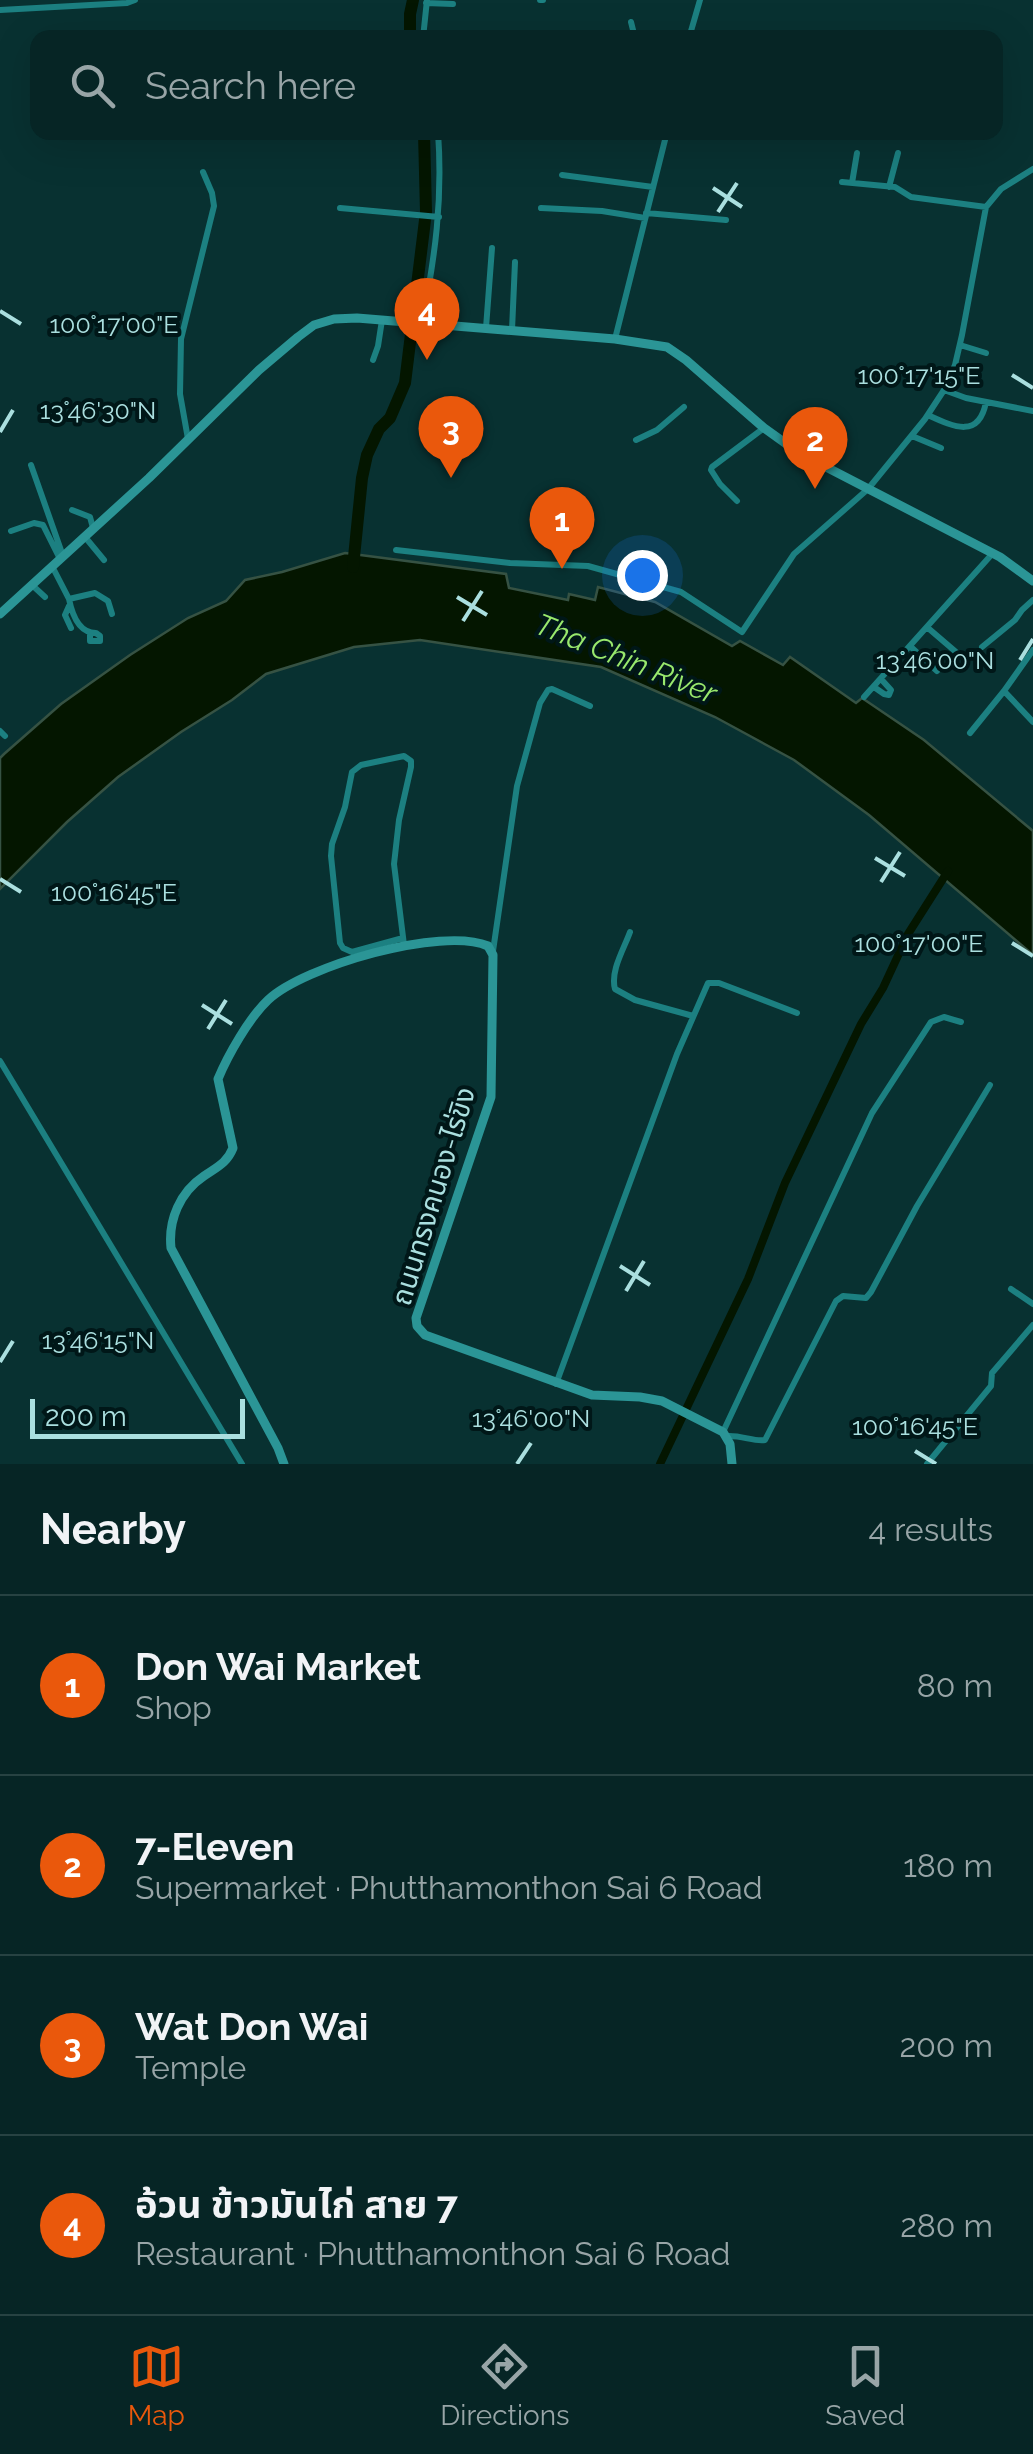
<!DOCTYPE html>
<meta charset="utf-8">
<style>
body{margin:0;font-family:Raleway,"Noto Sans Thai",sans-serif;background:#143132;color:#f1f3f6}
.scale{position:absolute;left:30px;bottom:25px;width:215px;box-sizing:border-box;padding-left:10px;border:5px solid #aadfdf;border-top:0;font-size:28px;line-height:35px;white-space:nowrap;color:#aadfdf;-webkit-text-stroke:8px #001718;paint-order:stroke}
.you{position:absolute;left:642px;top:575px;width:35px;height:35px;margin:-25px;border:8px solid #fff;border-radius:50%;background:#1a73e8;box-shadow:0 0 0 15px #1a73e833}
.badge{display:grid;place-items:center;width:65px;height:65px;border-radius:50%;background:#ea580c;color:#fff;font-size:32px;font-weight:700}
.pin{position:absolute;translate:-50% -82px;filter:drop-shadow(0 2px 5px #0008)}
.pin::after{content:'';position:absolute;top:52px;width:35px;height:30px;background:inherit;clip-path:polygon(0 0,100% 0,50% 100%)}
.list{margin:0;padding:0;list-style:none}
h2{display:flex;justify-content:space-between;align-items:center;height:130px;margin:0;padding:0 40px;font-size:42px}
h2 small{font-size:32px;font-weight:400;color:#98a5a7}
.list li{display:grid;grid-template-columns:65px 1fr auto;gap:30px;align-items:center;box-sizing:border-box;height:180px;padding:0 40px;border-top:2px solid #274242}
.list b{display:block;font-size:38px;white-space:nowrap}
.list p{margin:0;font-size:32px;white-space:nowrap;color:#98a5a7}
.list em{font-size:32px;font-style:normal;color:#98a5a7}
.icon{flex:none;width:55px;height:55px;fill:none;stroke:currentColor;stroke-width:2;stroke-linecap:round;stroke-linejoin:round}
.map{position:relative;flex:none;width:1033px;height:1464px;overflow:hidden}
.search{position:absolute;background:#062525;box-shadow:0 10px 40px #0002;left:30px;right:30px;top:30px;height:110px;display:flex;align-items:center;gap:25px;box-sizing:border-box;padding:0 35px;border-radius:20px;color:#98a5a7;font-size:38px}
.sheet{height:850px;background:#062525}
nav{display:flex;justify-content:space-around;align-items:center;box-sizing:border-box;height:140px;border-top:2px solid #274242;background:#062525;font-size:28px;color:#98a5a7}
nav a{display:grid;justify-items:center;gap:5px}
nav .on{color:#ea580c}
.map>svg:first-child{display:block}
.water{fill:#041600;stroke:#365243;stroke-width:2.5}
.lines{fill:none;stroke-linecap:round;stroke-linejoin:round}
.canal{stroke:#041600;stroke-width:8}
.river{stroke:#041600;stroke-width:12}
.street{stroke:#1c8081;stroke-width:6}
.secondary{stroke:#2b9596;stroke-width:9}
.ticks{fill:none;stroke:#aadfdf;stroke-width:4}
.labels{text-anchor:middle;stroke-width:8;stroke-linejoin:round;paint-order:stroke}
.street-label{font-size:28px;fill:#aadfdf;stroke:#001718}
.water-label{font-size:30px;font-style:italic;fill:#98e86d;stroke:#001718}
.ticks-label{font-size:25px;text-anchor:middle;fill:#aadfdf;stroke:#001718;stroke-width:8;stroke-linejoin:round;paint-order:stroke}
</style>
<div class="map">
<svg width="1033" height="1464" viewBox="0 0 1033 1464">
<rect width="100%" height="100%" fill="#083131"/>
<path class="water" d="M345,553L506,574L509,588L568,600L569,594L595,600L598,587L655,602L732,646L740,641L783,665L790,657L856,703L862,698L924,740L1033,831V955L869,815L794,760L715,717L601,667L420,640L354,647L266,674L232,700L181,732L118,777L67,822L0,889V758L4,754L61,704L130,655L188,618L226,601L245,580L282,572Z"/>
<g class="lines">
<path class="canal" d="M660,1464L748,1279L785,1183L861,1024L883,988L908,934L948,871"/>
<path class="river" d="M410,38V14L413,0
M353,567L362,478L367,455L379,429L390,418L405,383L426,212L424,132"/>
<path class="street" d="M540,0H543
M426,3L453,4
M0,10L127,3L135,0
M631,22L635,38
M423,38L427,0
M689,38L700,0
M562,175L653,187
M842,182L895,187L911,197L986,207
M852,183L857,153
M889,187L898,153
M340,208L439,217
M541,208L602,211L645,218
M646,213L726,220
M422,323C435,257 443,200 438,132
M486,328L492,248
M512,330L515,262
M615,339L667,132
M960,345L986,353
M373,360L378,346L382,320
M944,390L966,398L1033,411
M928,415C954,427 979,439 986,402
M912,436L941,448
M188,439L180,394L181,339L214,206L212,193L203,172
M636,440L657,430L684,407
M31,465L63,556
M737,501L720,484L711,470L712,467L764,428
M72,510L90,517L93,528
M11,531L34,523L43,525L60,559
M85,537L104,560
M396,550L510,563L588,566L681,592L742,632L794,554L868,489L925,419L944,390L955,365L962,335L986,207L1001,189L1033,169
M52,566L69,599L95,593L108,601L112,614
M32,585L45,597
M69,599C72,614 79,633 96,633L100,636V641H90V633
M69,606L65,615L71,628
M928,628L956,652
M911,647L937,671
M982,647L1015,620L1022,610L1033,600
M874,687L884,694L889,695L891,690L881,679
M1004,691L1033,722
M864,697L993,553
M0,731L5,736
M970,733L1004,691L1033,650
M630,932C624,949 610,971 615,989L635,1000L693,1016
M403,938L352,952L343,948L340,943L331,856L332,844L345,807L352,772L361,765L404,756L411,761V767L399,820L394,864L404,945
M493,951L517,786L540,703L548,690L552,689L590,706
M0,1061L242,1464
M1011,1289L1033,1304
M556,1384L677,1054L708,983H719L797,1013
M723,1432L872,1113L931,1022L944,1017L961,1022
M727,1436C741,1435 755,1442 765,1440L836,1301L843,1296L866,1298L871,1292L917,1206L990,1085
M927,1464L991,1386L992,1373L1033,1325"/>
<path class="secondary" d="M0,614L149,478L259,370L298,337L314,325L334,319L357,318L615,339L667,347L686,360L764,428L799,453L1000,557L1033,581
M284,1464L278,1448L171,1248C168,1220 180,1192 204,1176C217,1167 227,1163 233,1148L218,1079C228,1055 249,1018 268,1000C304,966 442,926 488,946L493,955L491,1097L416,1318L417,1326L425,1335L592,1395L640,1397L662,1401L723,1432L730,1444L732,1464"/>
</g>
<path class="ticks" d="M713,188L742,207M718,212L737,183M0,311L21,324M1012,375L1033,388M0,432L13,410M457,597L487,615M463,621L482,591M1020,660L1033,639M875,858L905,876M0,879L21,892M881,882L900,852M1012,943L1033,956M202,1005L232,1024M208,1029L226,1000M620,1266L650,1285M626,1291L644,1261M0,1362L13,1341M915,1451L936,1464M517,1464L531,1443"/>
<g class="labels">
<g class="street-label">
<text transform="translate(433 1196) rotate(-73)" y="10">ถนนทรงคนอง-ไร่ขิง</text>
</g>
<g class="water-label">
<text transform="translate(626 659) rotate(22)" y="10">Tha Chin River</text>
</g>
</g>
<g class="ticks-label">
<text x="114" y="333">100°17'00"E</text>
<text x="919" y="384">100°17'15"E</text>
<text x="98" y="419">13°46'30"N</text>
<text x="935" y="669">13°46'00"N</text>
<text x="114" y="901">100°16'45"E</text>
<text x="919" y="952">100°17'00"E</text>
<text x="98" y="1349">13°46'15"N</text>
<text x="531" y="1427">13°46'00"N</text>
<text x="915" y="1435">100°16'45"E</text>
</g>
</svg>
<div class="scale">200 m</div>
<div class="you"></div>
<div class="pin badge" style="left:562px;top:569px">1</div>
<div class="pin badge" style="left:815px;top:489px">2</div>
<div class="pin badge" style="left:451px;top:478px">3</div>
<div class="pin badge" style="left:427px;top:360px">4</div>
<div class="search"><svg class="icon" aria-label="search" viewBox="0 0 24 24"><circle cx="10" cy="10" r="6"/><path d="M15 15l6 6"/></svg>Search here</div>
</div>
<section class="sheet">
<h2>Nearby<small>4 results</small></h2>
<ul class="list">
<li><span class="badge">1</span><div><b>Don Wai Market</b><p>Shop</p></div><em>80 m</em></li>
<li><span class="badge">2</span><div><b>7-Eleven</b><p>Supermarket · Phutthamonthon Sai 6 Road</p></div><em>180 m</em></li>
<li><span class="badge">3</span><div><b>Wat Don Wai</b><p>Temple</p></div><em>200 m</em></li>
<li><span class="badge">4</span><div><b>อ้วน ข้าวมันไก่ สาย 7</b><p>Restaurant · Phutthamonthon Sai 6 Road</p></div><em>280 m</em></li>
</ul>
</section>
<nav>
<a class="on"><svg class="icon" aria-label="map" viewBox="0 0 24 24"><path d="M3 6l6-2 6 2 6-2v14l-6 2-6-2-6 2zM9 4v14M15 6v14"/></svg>Map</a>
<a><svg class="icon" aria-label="directions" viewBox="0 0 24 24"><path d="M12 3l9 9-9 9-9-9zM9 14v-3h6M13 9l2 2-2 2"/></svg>Directions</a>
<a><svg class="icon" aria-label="saved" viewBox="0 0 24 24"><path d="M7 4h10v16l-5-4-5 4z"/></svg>Saved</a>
</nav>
